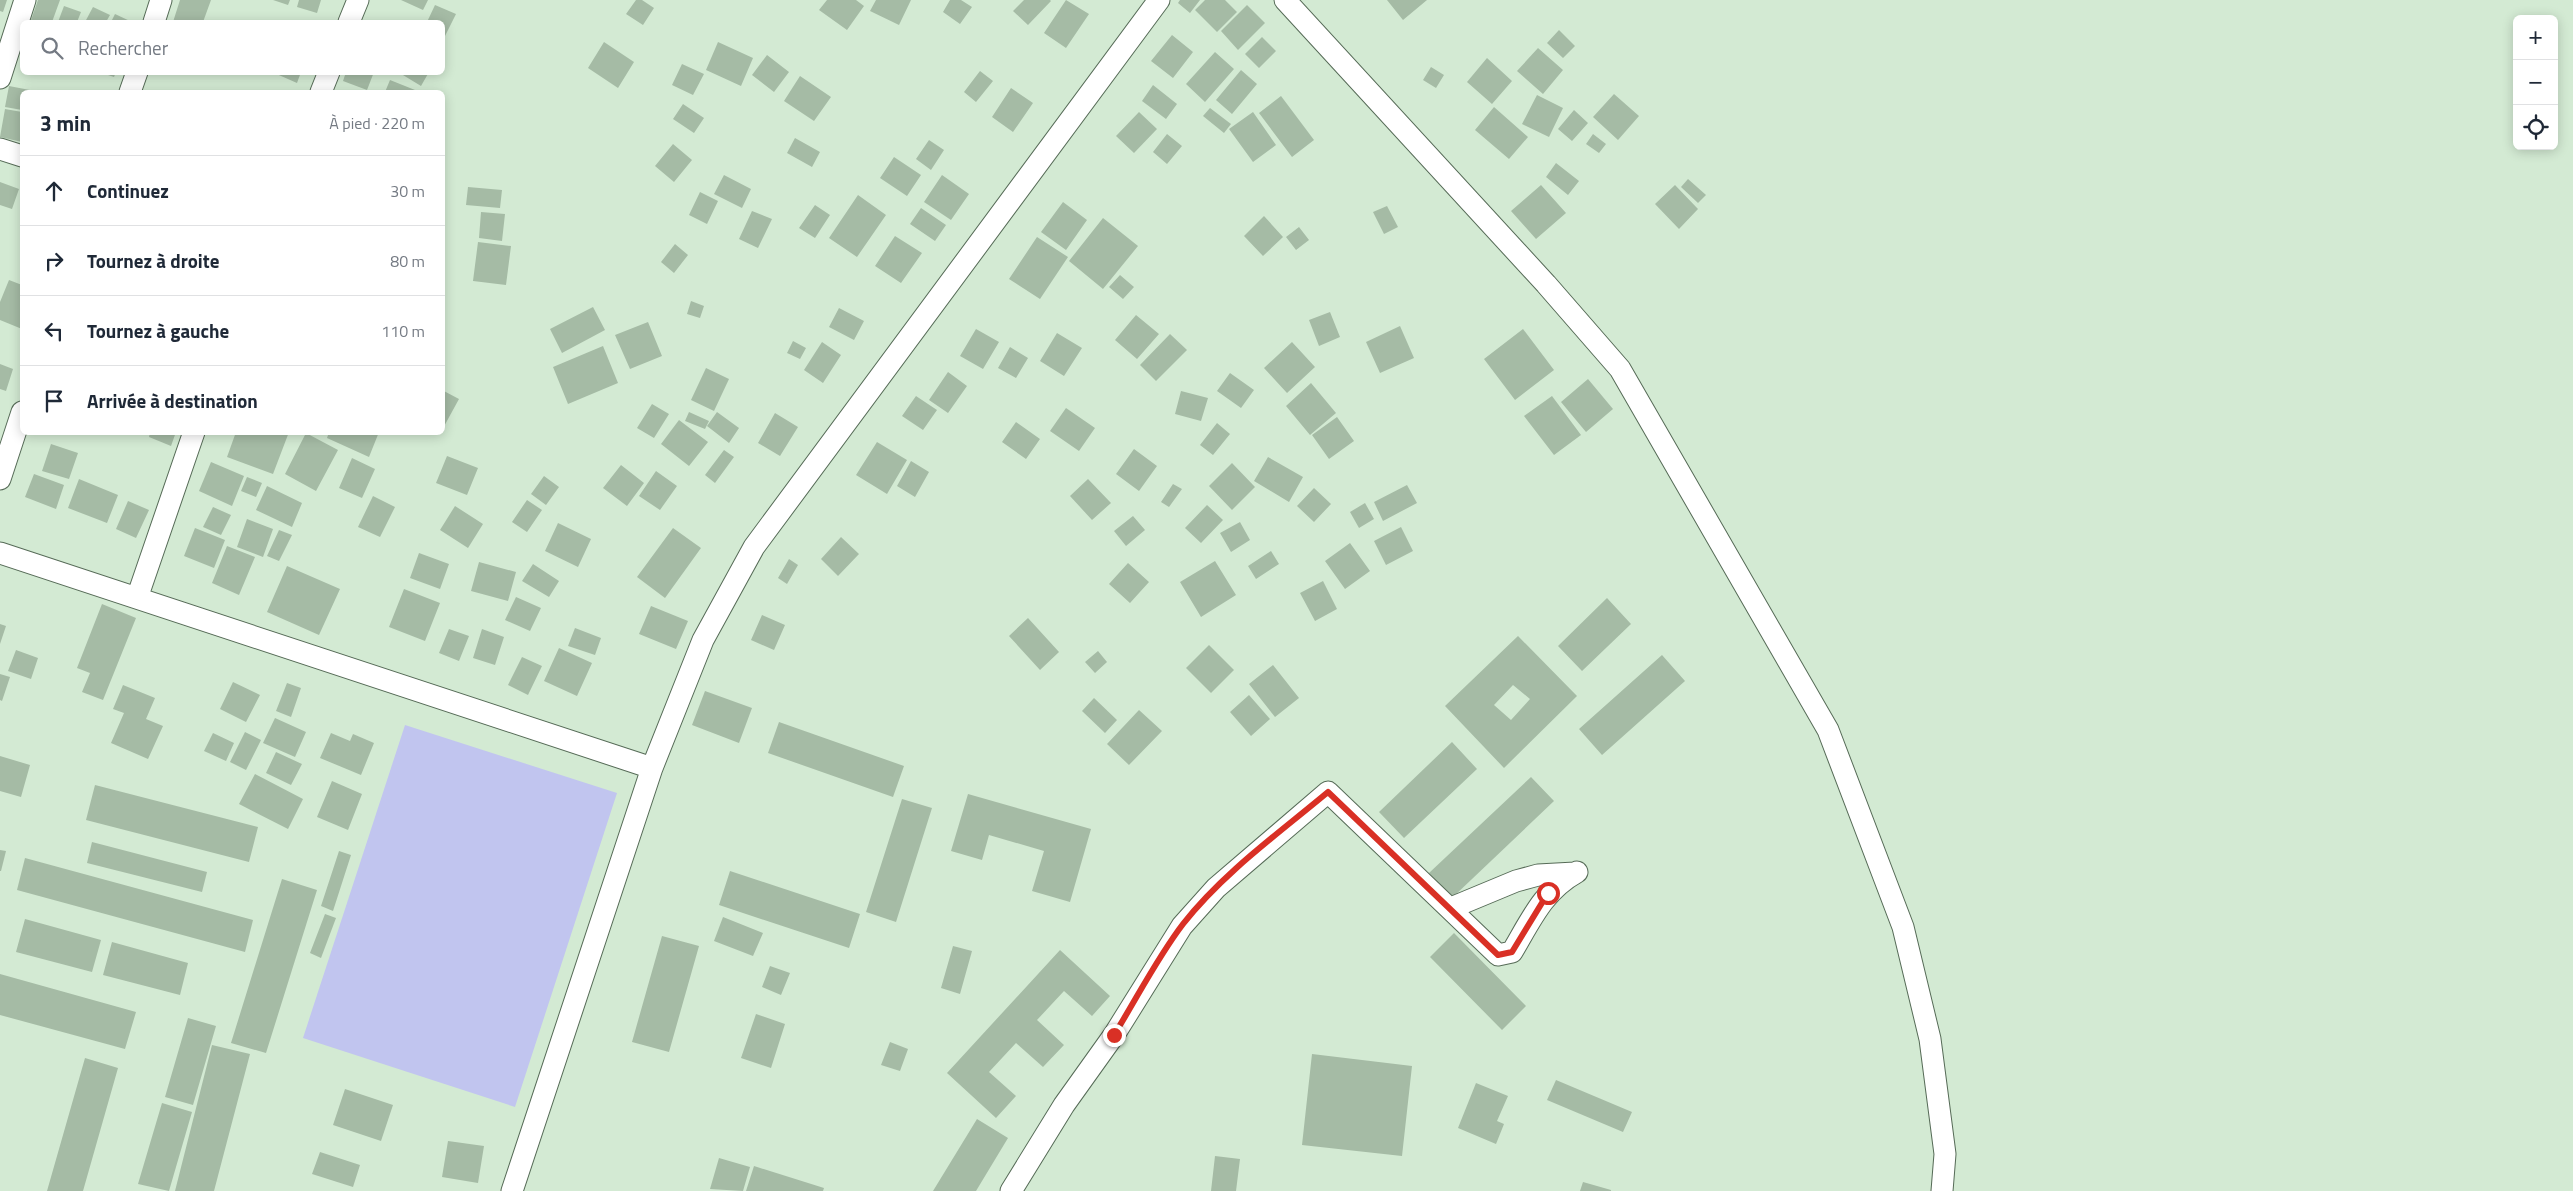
<!DOCTYPE html>
<html lang="fr">
<meta charset="utf-8">
<style>
body{margin:0;font-family:"Titillium Web",sans-serif;background:#f6f6f7;color:#1f2937}
.controls{position:absolute;right:15px;top:15px;display:grid;overflow:hidden;border-radius:8px;box-shadow:0 2px 12px #0003}
.controls button{width:45px;height:45px;display:grid;place-items:center;padding:0;border:0;border-bottom:1px solid #e0e1e3;background:#fff;color:#1f2937;font:25px sans-serif}
.stop{position:absolute;width:15px;height:15px;margin:-11px;border:4px solid #d93025;border-radius:50%;background:#fff}
.stop.end{background:#d93025;border-color:#fff;box-shadow:0 1px 5px #0008}
.list{margin:0;padding:0;list-style:none}
h2{display:flex;justify-content:space-between;align-items:center;height:65px;margin:0;padding:0 20px;font-size:21px}
h2 small{font-size:16px;font-weight:400;color:#747a83}
.list li{display:grid;grid-template-columns:32px 1fr auto;gap:15px;align-items:center;box-sizing:border-box;height:70px;padding:0 20px;border-top:1px solid #e0e1e3}
.list b{display:block;font-size:19px;white-space:nowrap}
.list em{font-size:16px;font-style:normal;color:#747a83}
.icon{flex:none;width:28px;height:28px;fill:none;stroke:currentColor;stroke-width:2;stroke-linecap:round;stroke-linejoin:round}
.map{position:relative;flex:none;width:2573px;height:1191px;overflow:hidden}
.search{position:absolute;background:#fff;box-shadow:0 2px 12px #0003;left:20px;top:20px;width:425px;height:55px;display:flex;align-items:center;gap:12px;box-sizing:border-box;padding:0 18px;border-radius:8px;color:#747a83;font-size:19px}
.panel{position:absolute;background:#fff;box-shadow:0 2px 12px #0003;left:20px;top:90px;width:425px;height:345px;border-radius:8px}
.map>svg:first-child{display:block}
.green{fill:#c1c5ef}
.building{fill:#a5bba5;fill-rule:evenodd}
.lines{fill:none;stroke-linecap:round;stroke-linejoin:round}
.minor-casing{stroke:#566b57;stroke-width:23}
.minor{stroke:#fff;stroke-width:21}
.route{stroke:#d93025;stroke-width:6}
</style>
<div class="map">
<svg width="2573" height="1191" viewBox="0 0 2573 1191">
<rect width="100%" height="100%" fill="#d3ead3"/>
<path class="green" d="M405,725L617,793L515,1107L303,1038Z"/>
<path class="building" d="M0,0H7L3,12L0,11Z
M38,0H60L52,22L31,20Z
M180,0H211L203,22H173Z
M273,0H290L288,5Z
M299,0H321L317,13L297,7Z
M401,0H428L423,10Z
M636,0H642L654,8L643,25L626,14Z
M827,0H856L864,6L847,30L819,10Z
M876,0H911L899,25L870,11Z
M950,0H961L972,7L960,24L943,12Z
M1024,0H1050L1051,1L1028,25L1013,11Z
M1066,0L1089,14L1066,48L1044,33Z
M1180,0H1200L1190,13L1178,3Z
M1205,0H1225L1237,12L1217,32L1195,10Z
M1387,0H1427L1403,20Z
M435,5L456,14L442,42V22H427Z
M1247,5L1265,23L1238,50L1221,31Z
M64,6L81,12L77,22H58Z
M93,7L110,15L106,22H85Z
M115,14L132,22H111Z
M1559,30L1575,46L1563,58L1547,43Z
M1172,35L1193,52L1173,78L1151,61Z
M1262,37L1276,51L1259,68L1245,54Z
M604,42L634,62L618,88L588,68Z
M718,42L753,58L741,86L706,70Z
M1538,48L1563,70L1543,94L1517,71Z
M1215,52L1234,69L1205,102L1186,84Z
M767,55L789,72L774,92L752,75Z
M1487,58L1512,81L1492,104L1467,82Z
M682,64L704,74L693,95L672,85Z
M1431,67L1444,75L1436,88L1423,80Z
M1241,70L1257,84L1232,114L1216,100Z
M980,71L993,81L976,102L964,92Z
M99,72H116L114,77Z
M272,72H301L297,83Z
M346,72H374L367,90L343,81Z
M398,72H429L421,86Z
M800,76L831,97L814,121L784,101Z
M390,80L420,92H385Z
M1153,85L1177,104L1166,119L1142,101Z
M9,86L40,92H22V110L5,107Z
M1011,88L1033,103L1013,132L992,117Z
M1614,94L1639,116L1618,140L1593,117Z
M1537,95L1563,108L1549,137L1522,124Z
M1281,96L1314,140L1292,157L1259,113Z
M683,104L704,118L694,133L673,119Z
M1494,107L1528,137L1509,159L1475,130Z
M1210,108L1231,124L1224,133L1203,116Z
M5,109L22,112V142L0,137Z
M1574,110L1588,123L1572,141L1558,129Z
M1139,112L1157,129L1134,153L1116,136Z
M1253,112L1276,145L1253,162L1229,129Z
M1167,134L1182,146L1167,164L1153,152Z
M1593,134L1606,144L1599,153L1586,144Z
M795,138L820,152L812,167L787,153Z
M929,140L944,150L931,170L916,159Z
M673,144L692,160L674,182L655,166Z
M894,157L921,175L907,196L880,178Z
M1556,163L1579,181L1568,195L1546,177Z
M724,175L751,189L742,208L714,194Z
M942,175L969,194L951,220L924,202Z
M1688,179L1706,195L1698,203L1681,187Z
M0,182L19,189L12,209L0,205Z
M1541,185L1566,213L1536,239L1511,211Z
M1675,185L1698,209L1679,229L1655,204Z
M468,187L502,190L500,208L466,205Z
M700,192L718,201L707,224L689,215Z
M858,195L886,215L857,257L829,238Z
M1063,202L1087,220L1066,250L1041,232Z
M815,205L830,215L815,238L799,228Z
M1387,206L1398,227L1384,234L1373,212Z
M921,208L946,225L935,241L910,224Z
M752,211L772,219L758,248L739,239Z
M481,212L505,214L502,241L479,238Z
M1264,216L1283,237L1263,256L1244,236Z
M1103,218L1138,246L1103,289L1069,261Z
M1299,227L1309,240L1296,250L1286,237Z
M895,236L922,253L901,283L875,266Z
M1037,237L1068,257L1040,299L1009,279Z
M478,242L511,246L506,285L473,281Z
M675,244L688,255L674,273L661,262Z
M1120,275L1134,287L1123,299L1109,287Z
M9,280L22,285V329L0,320V302Z
M691,301L704,306L700,318L687,314Z
M593,307L605,330L562,353L550,329Z
M839,308L864,321L854,340L829,327Z
M1330,312L1340,337L1319,346L1309,320Z
M1136,315L1159,334L1137,359L1115,340Z
M648,322L662,356L630,369L615,335Z
M1400,326L1414,358L1380,373L1366,342Z
M976,329L999,342L983,369L960,356Z
M1523,329L1554,370L1515,400L1484,359Z
M1057,333L1082,348L1064,376L1040,361Z
M1170,334L1187,350L1156,381L1140,365Z
M793,341L806,348L800,359L787,353Z
M822,342L841,355L823,383L804,370Z
M1292,342L1315,367L1287,393L1264,368Z
M603,346L618,383L568,404L553,367Z
M1010,347L1028,358L1016,378L998,368Z
M0,364L13,369L6,391L0,389Z
M706,368L729,379L714,411L691,400Z
M948,372L967,386L948,413L929,400Z
M1230,373L1254,390L1241,408L1217,391Z
M1588,379L1613,409L1586,432L1561,402Z
M1311,383L1336,413L1310,435L1286,406Z
M442,390L459,399L442,430Z
M1181,391L1208,398L1201,421L1175,414Z
M916,396L937,410L923,430L902,416Z
M1552,396L1581,435L1554,455L1524,416Z
M652,404L669,414L654,438L637,428Z
M1066,408L1095,428L1079,451L1050,431Z
M689,412L709,421L705,429L685,421Z
M717,412L739,428L729,443L707,426Z
M775,413L798,427L780,456L758,443Z
M1337,417L1354,441L1329,459L1312,435Z
M679,420L708,442L689,466L661,444Z
M1016,422L1040,439L1026,459L1002,442Z
M1217,423L1230,434L1213,455L1200,445Z
M150,432H176L171,446L149,437Z
M236,432H289L273,474L227,457Z
M329,432H379L369,457L327,438Z
M306,433L338,450L316,491L285,474Z
M877,442L907,460L887,494L856,475Z
M51,444L78,453L69,479L42,471Z
M1134,449L1157,466L1139,491L1116,474Z
M724,450L734,457L715,483L705,475Z
M447,456L478,468L467,495L436,483Z
M1268,457L1303,477L1289,502L1254,481Z
M352,458L375,469L362,498L339,488Z
M911,461L929,472L915,497L897,486Z
M211,462L244,476L232,506L199,491Z
M1232,463L1255,487L1232,510L1209,486Z
M621,465L644,483L627,506L603,488Z
M656,471L677,486L660,510L639,496Z
M34,474L64,485L56,509L25,497Z
M544,476L559,487L546,505L531,494Z
M247,477L262,483L256,497L241,491Z
M79,479L118,495L107,523L68,508Z
M1088,479L1111,503L1092,520L1070,496Z
M1173,484L1182,489L1169,507L1161,502Z
M1407,485L1417,503L1383,521L1374,502Z
M267,486L302,503L292,527L256,510Z
M1314,488L1331,504L1314,522L1297,506Z
M373,496L395,507L380,537L358,527Z
M527,500L542,510L527,532L512,522Z
M128,501L149,510L136,538L116,529Z
M1365,503L1374,519L1359,528L1350,512Z
M1207,505L1223,520L1201,543L1185,528Z
M455,506L483,524L468,548L440,530Z
M213,507L231,515L221,535L203,527Z
M1133,516L1145,530L1126,546L1114,531Z
M247,519L273,529L263,557L237,547Z
M1240,522L1250,540L1231,552L1220,533Z
M558,523L591,539L578,567L545,551Z
M1401,527L1413,551L1386,565L1374,541Z
M195,528L225,540L214,568L184,556Z
M673,528L701,548L665,598L637,577Z
M279,530L292,535L279,561L267,556Z
M841,537L859,554L838,576L821,559Z
M1350,543L1370,571L1345,589L1325,561Z
M227,546L255,557L239,595L212,583Z
M1271,551L1279,564L1256,579L1248,566Z
M419,553L449,564L440,589L410,578Z
M789,559L798,565L787,584L778,578Z
M1215,561L1236,595L1201,617L1180,582Z
M479,562L516,572L508,601L471,591Z
M1128,563L1149,582L1130,603L1109,584Z
M533,564L559,581L549,597L522,581Z
M287,566L340,589L319,635L267,612Z
M1323,581L1337,609L1315,621L1300,593Z
M404,589L440,603L425,641L389,627Z
M516,597L541,608L530,631L505,620Z
M1607,598L1631,624L1582,671L1558,646Z
M102,604L136,618L103,700L82,692L90,673L77,668Z
M651,606L688,621L676,649L639,634Z
M762,615L785,625L774,650L751,640Z
M1028,618L1059,652L1040,670L1009,636Z
M0,624L6,626L0,644Z
M575,628L601,638L595,655L568,646Z
M449,629L469,636L459,661L439,653Z
M482,629L504,637L495,665L473,658Z
M1518,636L1577,696L1504,768L1445,706ZM1513,685L1530,699L1511,720L1494,705Z
M1209,645L1234,670L1211,693L1186,668Z
M559,648L592,663L577,696L544,681Z
M16,650L38,658L31,679L8,671Z
M1098,651L1107,662L1095,673L1085,662Z
M1662,655L1685,681L1602,755L1579,729Z
M522,657L542,666L528,695L508,685Z
M1273,665L1299,698L1275,717L1249,684Z
M0,674L10,677L2,701L0,700Z
M233,682L260,695L246,722L220,709Z
M287,683L301,688L291,717L276,711Z
M123,685L155,698L146,719L163,726L148,759L111,743L124,713L113,709Z
M705,691L752,708L739,743L692,725Z
M1249,695L1270,719L1251,736L1230,712Z
M1094,698L1117,720L1105,733L1082,711Z
M1139,710L1162,731L1129,765L1107,744Z
M275,718L306,732L295,757L263,743Z
M779,722L904,766L893,797L768,753Z
M245,732L261,740L246,770L230,762Z
M213,733L234,743L226,761L204,751Z
M331,733L350,741L353,734L374,743L361,775L320,758Z
M1452,742L1477,769L1404,838L1379,812Z
M276,752L302,764L291,785L266,773Z
M0,756L30,765L21,797L0,791Z
M255,774L303,799L288,829L239,804Z
M1531,777L1554,801L1452,898L1429,873Z
M332,781L362,794L348,830L317,817Z
M95,785L258,827L249,862L86,820Z
M968,794L1091,829L1070,902L1032,891L1044,851L989,835L982,860L951,851Z
M902,799L932,808L896,922L866,912Z
M92,842L207,872L202,892L87,863Z
M0,850L6,851L1,871H0Z
M339,851L351,855L333,911L321,906Z
M25,858L253,920L245,952L17,890Z
M730,871L860,914L849,948L719,905Z
M282,879L317,890L266,1053L231,1043Z
M325,914L336,918L321,958L310,953Z
M723,917L763,933L753,956L714,941Z
M25,919L101,940L92,972L16,952Z
M1454,933L1526,1006L1502,1030L1430,957Z
M662,936L699,946L669,1052L632,1042Z
M112,942L188,963L180,995L103,975Z
M953,946L972,951L960,994L941,988Z
M1060,950L1110,996L1092,1016L1064,991L1037,1020L1064,1045L1043,1067L1016,1043L989,1072L1016,1096L996,1118L947,1073Z
M770,966L790,973L781,995L762,987Z
M0,974L136,1012L125,1049L0,1015Z
M756,1014L785,1024L771,1068L741,1058Z
M188,1018L216,1026L193,1105L165,1097Z
M890,1042L908,1049L900,1071L881,1065Z
M212,1045L250,1054L214,1191H175Z
M1312,1054L1412,1066L1402,1156L1302,1145Z
M85,1058L118,1068L83,1191H47Z
M1556,1080L1632,1112L1623,1132L1547,1100Z
M1476,1083L1508,1096L1497,1121L1504,1124L1496,1144L1458,1128Z
M345,1089L393,1105L381,1141L333,1125Z
M162,1103L192,1112L169,1191L138,1184Z
M977,1119L1008,1138L976,1191H933Z
M448,1141L484,1146L478,1183L442,1177Z
M320,1152L360,1165L353,1187L312,1174Z
M1215,1156L1240,1159L1236,1191H1211Z
M719,1158L750,1167L743,1191L710,1189Z
M754,1166L824,1188L823,1191H746Z
M1583,1182L1611,1190V1191H1580Z"/>
<g class="lines">
<defs>
<path id="minor" d="M1285,0L1546,284L1620,369L1828,730L1903,927L1930,1039L1945,1154L1942,1191
M154,22L161,0
M349,22L358,0
M0,78L25,0
M130,92L137,72
M321,92L329,72
M0,149L22,156
M0,479L22,412
M0,553L652,768
M137,598L194,432
M1451,908L1516,881L1538,875L1575,873
M512,1191L652,768L703,640L754,547L1159,0
M1011,1191L1064,1105L1114,1035L1182,926L1216,888L1328,792L1498,955L1512,952C1531,920 1543,891 1577,872"/>
</defs>
<use href="#minor" class="minor-casing"/>
<use href="#minor" class="minor"/>
</g>
<g class="lines">
<path class="route" d="M1114,1035C1137,998 1157,958 1183,924C1223,873 1279,833 1328,792L1498,955L1512,952L1548,893"/>
</g>
</svg>
<div class="controls">
<button>+</button>
<button>−</button>
<button><svg class="icon" aria-label="locate" viewBox="0 0 24 24"><circle cx="12" cy="12" r="6"/><path d="M12 2v4M12 18v4M2 12h4M18 12h4"/></svg></button>
</div>
<div class="stop" style="left:1548px;top:893px"></div>
<div class="stop end" style="left:1114px;top:1035px"></div>
<div class="search"><svg class="icon" aria-label="search" viewBox="0 0 24 24"><circle cx="10" cy="10" r="6"/><path d="M15 15l6 6"/></svg>Rechercher</div>
<section class="panel">
<h2>3 min<small>À pied · 220 m</small></h2>
<ul class="list">
<li><svg class="icon" aria-label="ahead" viewBox="0 0 24 24"><path d="M12 20V5M6 11l6-6 6 6"/></svg><div><b>Continuez</b></div><em>30 m</em></li>
<li><svg class="icon" aria-label="right" viewBox="0 0 24 24"><path d="M7 20v-9h11M14 6l5 5-5 5"/></svg><div><b>Tournez à droite</b></div><em>80 m</em></li>
<li><svg class="icon" aria-label="left" viewBox="0 0 24 24"><path d="M17 20v-9H6M10 6l-5 5 5 5"/></svg><div><b>Tournez à gauche</b></div><em>110 m</em></li>
<li><svg class="icon" aria-label="arrive" viewBox="0 0 24 24"><path d="M6 21V4h12l-3 4 3 4H6"/></svg><div><b>Arrivée à destination</b></div></li>
</ul>
</section>
</div>
